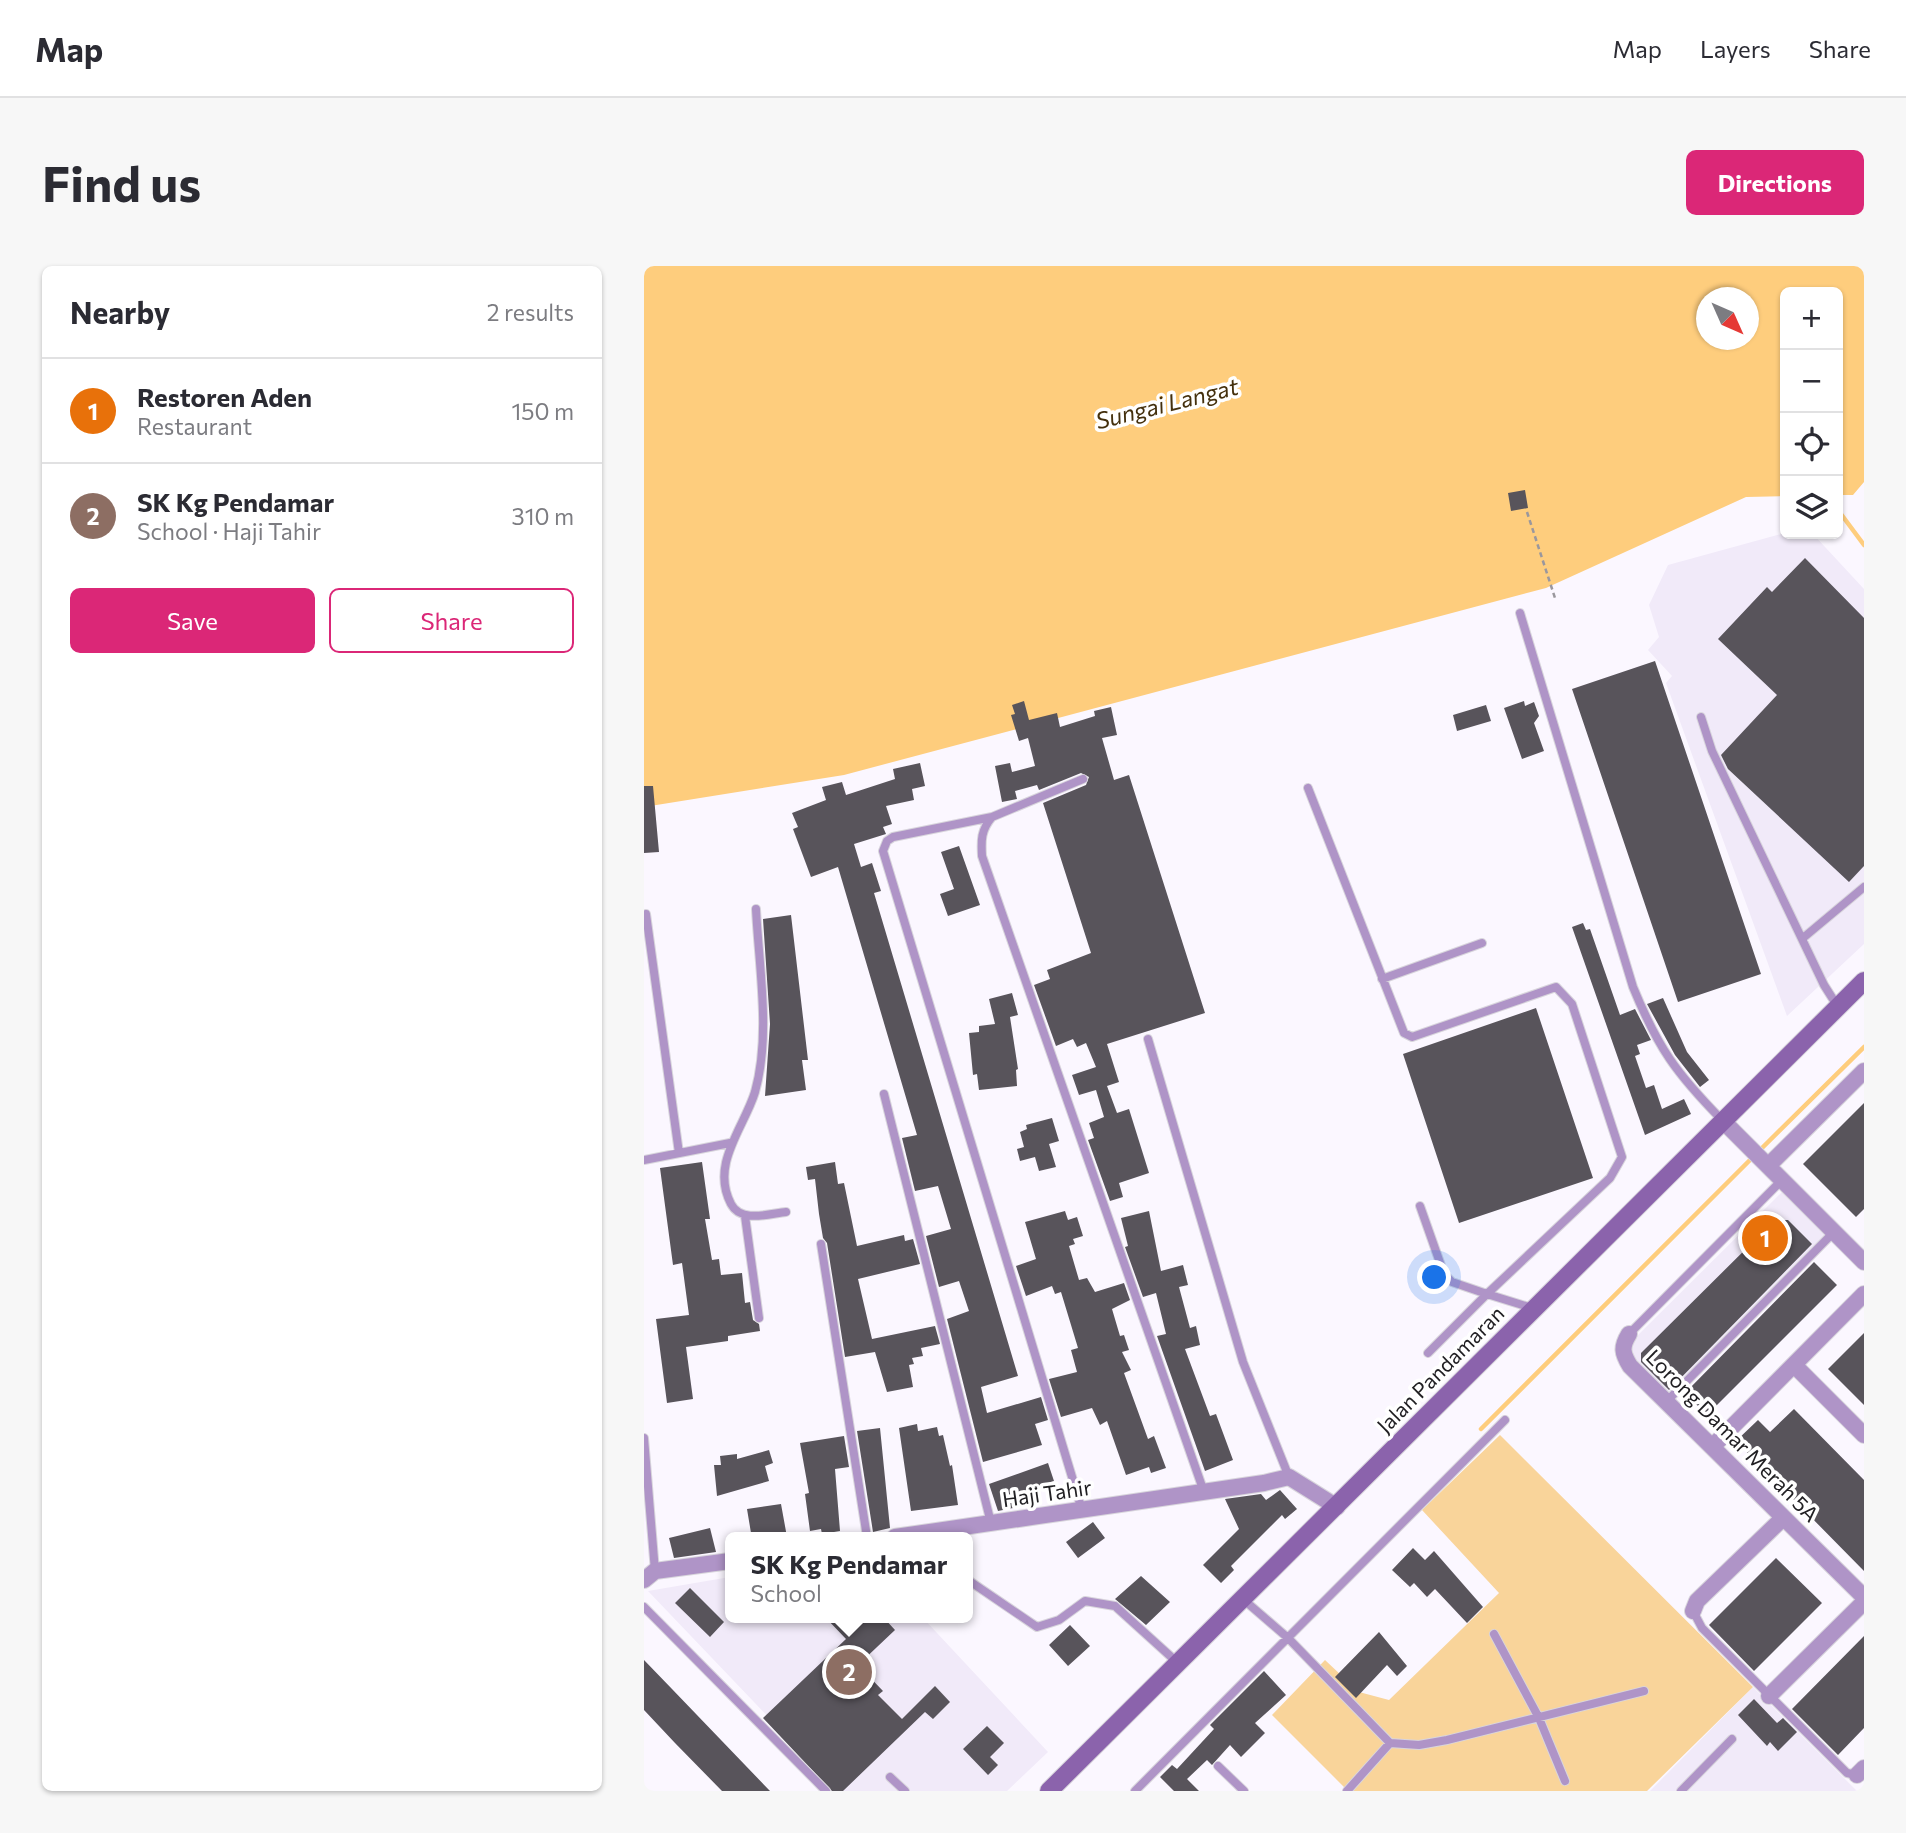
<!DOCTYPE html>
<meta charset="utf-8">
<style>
body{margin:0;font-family:Commissioner,sans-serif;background:#f7f7f7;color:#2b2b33}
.controls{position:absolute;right:21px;top:21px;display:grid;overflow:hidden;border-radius:10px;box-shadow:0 2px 5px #0004}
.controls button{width:63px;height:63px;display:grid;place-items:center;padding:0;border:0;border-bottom:2px solid #e1e1e2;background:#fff;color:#2b2b33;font:35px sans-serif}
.compass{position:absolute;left:1052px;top:21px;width:63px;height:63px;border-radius:50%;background:#fff;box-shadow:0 2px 5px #0004;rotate:135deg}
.you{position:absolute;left:791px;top:1012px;width:24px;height:24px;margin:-18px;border:5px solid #fff;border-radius:50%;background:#1a73e8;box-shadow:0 0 0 10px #1a73e833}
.badge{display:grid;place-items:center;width:46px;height:46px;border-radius:50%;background:#db2777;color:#fff;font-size:23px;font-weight:700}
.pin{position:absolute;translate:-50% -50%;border:4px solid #fff;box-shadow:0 2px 7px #0006}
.popup{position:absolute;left:81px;top:1266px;width:248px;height:91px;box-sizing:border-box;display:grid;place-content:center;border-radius:10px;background:#fff;filter:drop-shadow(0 2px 5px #0005);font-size:23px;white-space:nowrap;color:#7c7c81}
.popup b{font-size:26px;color:#2b2b33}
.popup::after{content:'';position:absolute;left:50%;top:100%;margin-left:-14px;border:14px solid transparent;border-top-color:#fff}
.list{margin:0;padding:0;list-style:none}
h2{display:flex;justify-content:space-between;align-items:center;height:91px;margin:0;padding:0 28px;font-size:30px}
h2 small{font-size:23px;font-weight:400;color:#7c7c81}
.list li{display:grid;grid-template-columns:46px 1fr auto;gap:21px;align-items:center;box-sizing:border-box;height:105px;padding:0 28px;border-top:2px solid #e1e1e2}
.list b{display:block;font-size:26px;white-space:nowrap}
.list p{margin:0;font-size:23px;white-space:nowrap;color:#7c7c81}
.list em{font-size:23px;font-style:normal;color:#7c7c81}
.actions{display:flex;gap:14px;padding:21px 28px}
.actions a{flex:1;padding:16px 0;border:2px solid #db2777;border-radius:10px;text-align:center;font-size:24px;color:#db2777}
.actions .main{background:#db2777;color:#fff}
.icon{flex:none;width:38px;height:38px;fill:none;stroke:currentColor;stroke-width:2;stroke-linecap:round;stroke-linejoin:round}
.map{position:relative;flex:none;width:1220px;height:1525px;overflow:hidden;border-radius:10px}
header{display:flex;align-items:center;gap:42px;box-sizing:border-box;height:98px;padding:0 35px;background:#fff;border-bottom:2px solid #e1e1e2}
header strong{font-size:33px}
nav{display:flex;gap:38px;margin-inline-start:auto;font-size:24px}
.intro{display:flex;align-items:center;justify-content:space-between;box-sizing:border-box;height:168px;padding:0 42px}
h1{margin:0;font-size:49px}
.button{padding:18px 32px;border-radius:10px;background:#db2777;color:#fff;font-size:24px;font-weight:700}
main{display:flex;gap:42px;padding:0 42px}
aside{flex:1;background:#fff;border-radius:10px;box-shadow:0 2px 5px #0004}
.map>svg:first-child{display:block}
.built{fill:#f1eaf9}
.green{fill:#f9d49a}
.water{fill:#fecd7d;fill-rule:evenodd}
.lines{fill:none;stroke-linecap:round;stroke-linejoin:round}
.stream{stroke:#fecd7d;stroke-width:4.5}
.building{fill:#58545b}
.service-casing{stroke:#d8d5dc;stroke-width:10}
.minor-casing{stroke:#d8d5dc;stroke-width:18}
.secondary-casing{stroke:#d8d5dc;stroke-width:20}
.path{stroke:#9a979d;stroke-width:2.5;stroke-dasharray:5 3.5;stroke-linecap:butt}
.service{stroke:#af94c7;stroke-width:8}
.minor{stroke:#af94c7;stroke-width:16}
.secondary{stroke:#8b63ac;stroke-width:18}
.labels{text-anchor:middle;stroke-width:7;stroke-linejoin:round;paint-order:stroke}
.street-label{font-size:21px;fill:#212023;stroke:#fff}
.water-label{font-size:23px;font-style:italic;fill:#44300d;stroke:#fff}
</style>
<header>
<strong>Map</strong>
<nav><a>Map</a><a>Layers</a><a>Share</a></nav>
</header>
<div class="intro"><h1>Find us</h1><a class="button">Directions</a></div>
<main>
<aside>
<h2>Nearby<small>2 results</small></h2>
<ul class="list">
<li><span class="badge" style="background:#e8710a">1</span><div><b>Restoren Aden</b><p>Restaurant</p></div><em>150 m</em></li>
<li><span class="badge" style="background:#8d6e63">2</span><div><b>SK Kg Pendamar</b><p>School · Haji Tahir</p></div><em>310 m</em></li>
</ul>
<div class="actions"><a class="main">Save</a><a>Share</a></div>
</aside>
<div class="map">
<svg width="1220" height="1525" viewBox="0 0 1220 1525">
<rect width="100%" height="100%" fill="#fbf7ff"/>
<path class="built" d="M1141,267L1169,268L1220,323V678L1143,750L1022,417L1028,410L1004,384L1015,371L1005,339L1024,299Z
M1140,924L1185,967L1023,1129L989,1096L984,1079Z
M86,1311V1352H279L404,1486L363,1525H195L4,1325Z
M1109,1421L1213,1525H1006Z"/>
<path class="green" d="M856,1169L1109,1421L1003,1525H704L628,1449L681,1394L715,1426L745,1434L855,1327L778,1244Z"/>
<path class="water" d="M0,0H1220V216L1209,229H1194V26H1141V230L1102,231L902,322L200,509L0,541ZM1062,32H1104V74H1062Z"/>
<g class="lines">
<path class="stream" d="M1194,244L1220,279
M1115,885L1220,781
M837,1163L1109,891"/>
</g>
<path class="building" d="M881,224L884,242L867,245L864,227Z
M1161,292L1220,352V600L1205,616L1084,503L1077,489L1133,429L1074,373L1123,321L1128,326Z
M1011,395L1117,708L1034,736L928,423Z
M380,435L385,454L413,447L416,461L451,450L450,445L467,441L473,469L458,472L470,514L485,509L561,747L463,778L475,816L463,820L473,847L485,843L505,907L475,917L479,931L466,935L444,874L450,872L445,857L460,851L452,824L435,829L428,809L452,801L442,777L433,781L429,773L412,780L390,719L406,713L403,704L447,687L399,537L442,519L445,511L437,507L395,524L393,519L371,525L373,533L358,536L351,500L366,497L368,506L391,500L384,472L375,475L367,449L371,448L368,439Z
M880,435L881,440L890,436L895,450L890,457L900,485L878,493L860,442Z
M842,439L847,455L813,465L809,449Z
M276,497L281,520L268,523L270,534L242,540L248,558L239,561L242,568L210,578L217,601L228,597L237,625L230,627L374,1110L337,1121L343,1147L397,1131L404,1154L391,1158L398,1179L339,1196L303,1053L325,1045L315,1015L295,1021L282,970L307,963L294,920L271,925L258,872L273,869L194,601L167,611L149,563L154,561L148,547L182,534L178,521L198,516L202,529L251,513L249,503Z
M0,520H9L15,586L0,587Z
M315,580L336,639L304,650L296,628L310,623L297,586Z
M147,649L164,794H158L162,824L121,830L126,758L119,653Z
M939,657L942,664L946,663L976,749L991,743L1007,774L993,779L996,788L991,790L1002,822L1010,819L1018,843L1040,833L1047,848L1001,869L928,661Z
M368,727L374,749L366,751L374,803L372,804L373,820L335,824L333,808L329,809L325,767L335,766V760L351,758L345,733Z
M1019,732L1043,786L1065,814L1056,821L1031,789L1003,738Z
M892,742L949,912L815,957L759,788Z
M1220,837V943L1212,951L1159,898Z
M408,852L415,875L405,878L412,901L395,905L391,891L376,895L373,883L380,881L376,866L383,863L382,859Z
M58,896L66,953H61L68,994L75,993L77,1009L98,1007L101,1037L106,1036L109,1054L115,1058L116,1065L84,1070V1075L42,1081L49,1133L23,1137L12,1053L45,1049L38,997L29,999L16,902Z
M191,896L194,918L200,917L213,980L260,969L261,975L269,973L276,998L214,1013L228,1073L291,1060L296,1078L277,1082L279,1090L268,1092L270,1098L265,1099L269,1121L243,1126L231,1086L201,1091L183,977L179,972L175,948L171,913L164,914L162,901Z
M421,945L424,954L433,951L439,970L429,973L431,978L425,980L435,1014L443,1012L451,1026L480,1017L486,1034L468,1043L476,1070L480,1069L485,1084L478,1086L487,1104L480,1107L504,1173L510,1170L522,1202L507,1207L505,1201L482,1209L463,1155L456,1159L448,1142L417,1151L405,1113L433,1106L427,1084L434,1082L417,1026L411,1028L408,1020L382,1030L372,1000L392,993L381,956Z
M505,945L517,1005L539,999L544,1019L535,1021L546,1062L552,1060L556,1079L541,1083L566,1150L572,1148L589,1194L561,1205L513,1070L522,1068L512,1027L499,1031L481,981L484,980L477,952Z
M1131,954H1144L1168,978L1025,1124L997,1096V1087Z
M1170,996L1193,1019L1063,1149L1041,1127Z
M1220,1067V1139L1184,1103Z
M1150,1143L1220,1214V1305L1092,1175L1114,1154L1126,1166Z
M273,1158L274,1165L293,1161L295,1170L299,1169L306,1200L308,1199L314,1239L267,1245L255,1162Z
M236,1162L246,1262L229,1266L213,1165Z
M200,1170L205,1201L191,1203L196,1265L178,1268L177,1263L166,1265L161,1228L165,1227L156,1177Z
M125,1184L129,1197L121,1200L125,1215L73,1230L70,1199H77L76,1190L93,1188V1193Z
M404,1197L410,1215L377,1226L379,1233L372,1235L374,1241L354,1245L345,1218Z
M636,1224L653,1243L641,1253L638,1249L587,1300L590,1304L577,1317L559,1299L595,1263L581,1233L617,1228L622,1234Z
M137,1238L143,1271H112L111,1266L107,1267L103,1243Z
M449,1256L461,1272L434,1292L422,1276Z
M66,1262L72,1286L30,1292L25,1272Z
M769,1282L781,1294L790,1285L839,1341L823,1357L791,1323L783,1331L770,1317L766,1321L748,1304Z
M1132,1292L1178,1337L1110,1405L1065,1359Z
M497,1310L526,1336L502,1359L471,1333Z
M46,1322L80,1356L66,1371L31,1337Z
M182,1352H240L251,1364L214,1399L239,1425L234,1429L258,1453L291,1420L306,1436L289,1453L281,1446L199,1525H188L119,1452L202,1373Z
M426,1359L446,1380L424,1400L405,1379Z
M735,1366L763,1400L753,1410L743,1399L712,1432L691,1411Z
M1220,1370V1462L1194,1489L1148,1443Z
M0,1394L28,1423L126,1525H78L31,1477L0,1444Z
M620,1405L642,1429L611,1457L621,1467L597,1491L586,1479L568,1499L563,1494L543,1513L555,1525H530L516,1511L528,1499L533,1503L570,1463L566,1459Z
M1110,1433L1133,1457L1139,1452L1153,1466L1134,1485L1126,1476L1123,1480L1094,1449Z
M343,1460L360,1477L346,1491L354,1499L344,1509L319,1483Z"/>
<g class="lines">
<defs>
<path id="service" d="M876,347L989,721C1014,782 1032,807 1078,854
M1057,451L1068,485L1180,719L1194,741
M439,513L348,551C337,564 337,574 338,590L560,1226
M664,522L760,767L768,771L912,721L928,738L978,891L966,912L843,1028L888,1042
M348,551L249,571L243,575L239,585L438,1244
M112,643C115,702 127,769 111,826C100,862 66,898 87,938C97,957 124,948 142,946
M2,648L35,887
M1159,672L1220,621
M738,713L838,677
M504,773L599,1096L645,1211
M240,828L347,1257
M0,894L86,877
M776,940L800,1008L808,1016L843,1028L784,1087
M101,950L115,1052
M177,978L223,1271
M985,1068L1138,914
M1023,1135L1190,966
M0,1172L11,1305
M324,1314L393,1361L415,1354L441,1335L471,1340L535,1398
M600,1334L644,1372L746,1477L775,1479L803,1474L1000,1425
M0,1341L182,1525
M1049,1345L1058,1362L1203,1507L1213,1509
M850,1368L895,1452L921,1515
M574,1500L600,1525
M246,1511L261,1525
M491,1525L861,1154
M703,1525L746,1477
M1037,1525L1088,1473"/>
<path id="minor" d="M1079,855L1220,996
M1124,900L1220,805
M985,1068C977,1081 978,1087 986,1100L1220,1331
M1150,1099L1220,1169
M1069,1180L1220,1028
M251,1271L620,1217L645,1211L693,1241
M0,1314L11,1305L86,1295
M1049,1345L1053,1335L1139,1252
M1125,1430L1220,1336
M1213,1509L1220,1502"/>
<path id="secondary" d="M405,1525L1220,715"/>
</defs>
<use href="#service" class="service-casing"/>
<use href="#minor" class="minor-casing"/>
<use href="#secondary" class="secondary-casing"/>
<path class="path" d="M883,246L911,332"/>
<use href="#service" class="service"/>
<use href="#minor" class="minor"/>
<use href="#secondary" class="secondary"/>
</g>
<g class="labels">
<g class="street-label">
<text transform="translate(797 1104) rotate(-45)" y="7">Jalan Pandamaran</text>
<text transform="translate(1088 1170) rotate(45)" y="7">Lorong Damar Merah 5A</text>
<text transform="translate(403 1228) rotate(-8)" y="7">Haji Tahir</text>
</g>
<g class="water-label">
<text transform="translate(523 138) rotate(-14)" y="8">Sungai Langat</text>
</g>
</g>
</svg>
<div class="controls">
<button>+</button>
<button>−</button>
<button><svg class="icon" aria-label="locate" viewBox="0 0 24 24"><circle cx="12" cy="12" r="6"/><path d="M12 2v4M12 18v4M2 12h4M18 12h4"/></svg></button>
<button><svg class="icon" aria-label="layers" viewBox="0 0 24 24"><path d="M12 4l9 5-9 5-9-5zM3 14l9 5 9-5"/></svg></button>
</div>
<svg class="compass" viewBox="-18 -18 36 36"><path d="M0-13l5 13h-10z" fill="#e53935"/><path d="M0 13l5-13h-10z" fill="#7c7c81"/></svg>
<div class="you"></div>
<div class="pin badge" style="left:1121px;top:972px;background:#e8710a">1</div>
<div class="pin badge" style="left:205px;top:1406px;background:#8d6e63">2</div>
<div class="popup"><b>SK Kg Pendamar</b>School</div>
</div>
</main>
